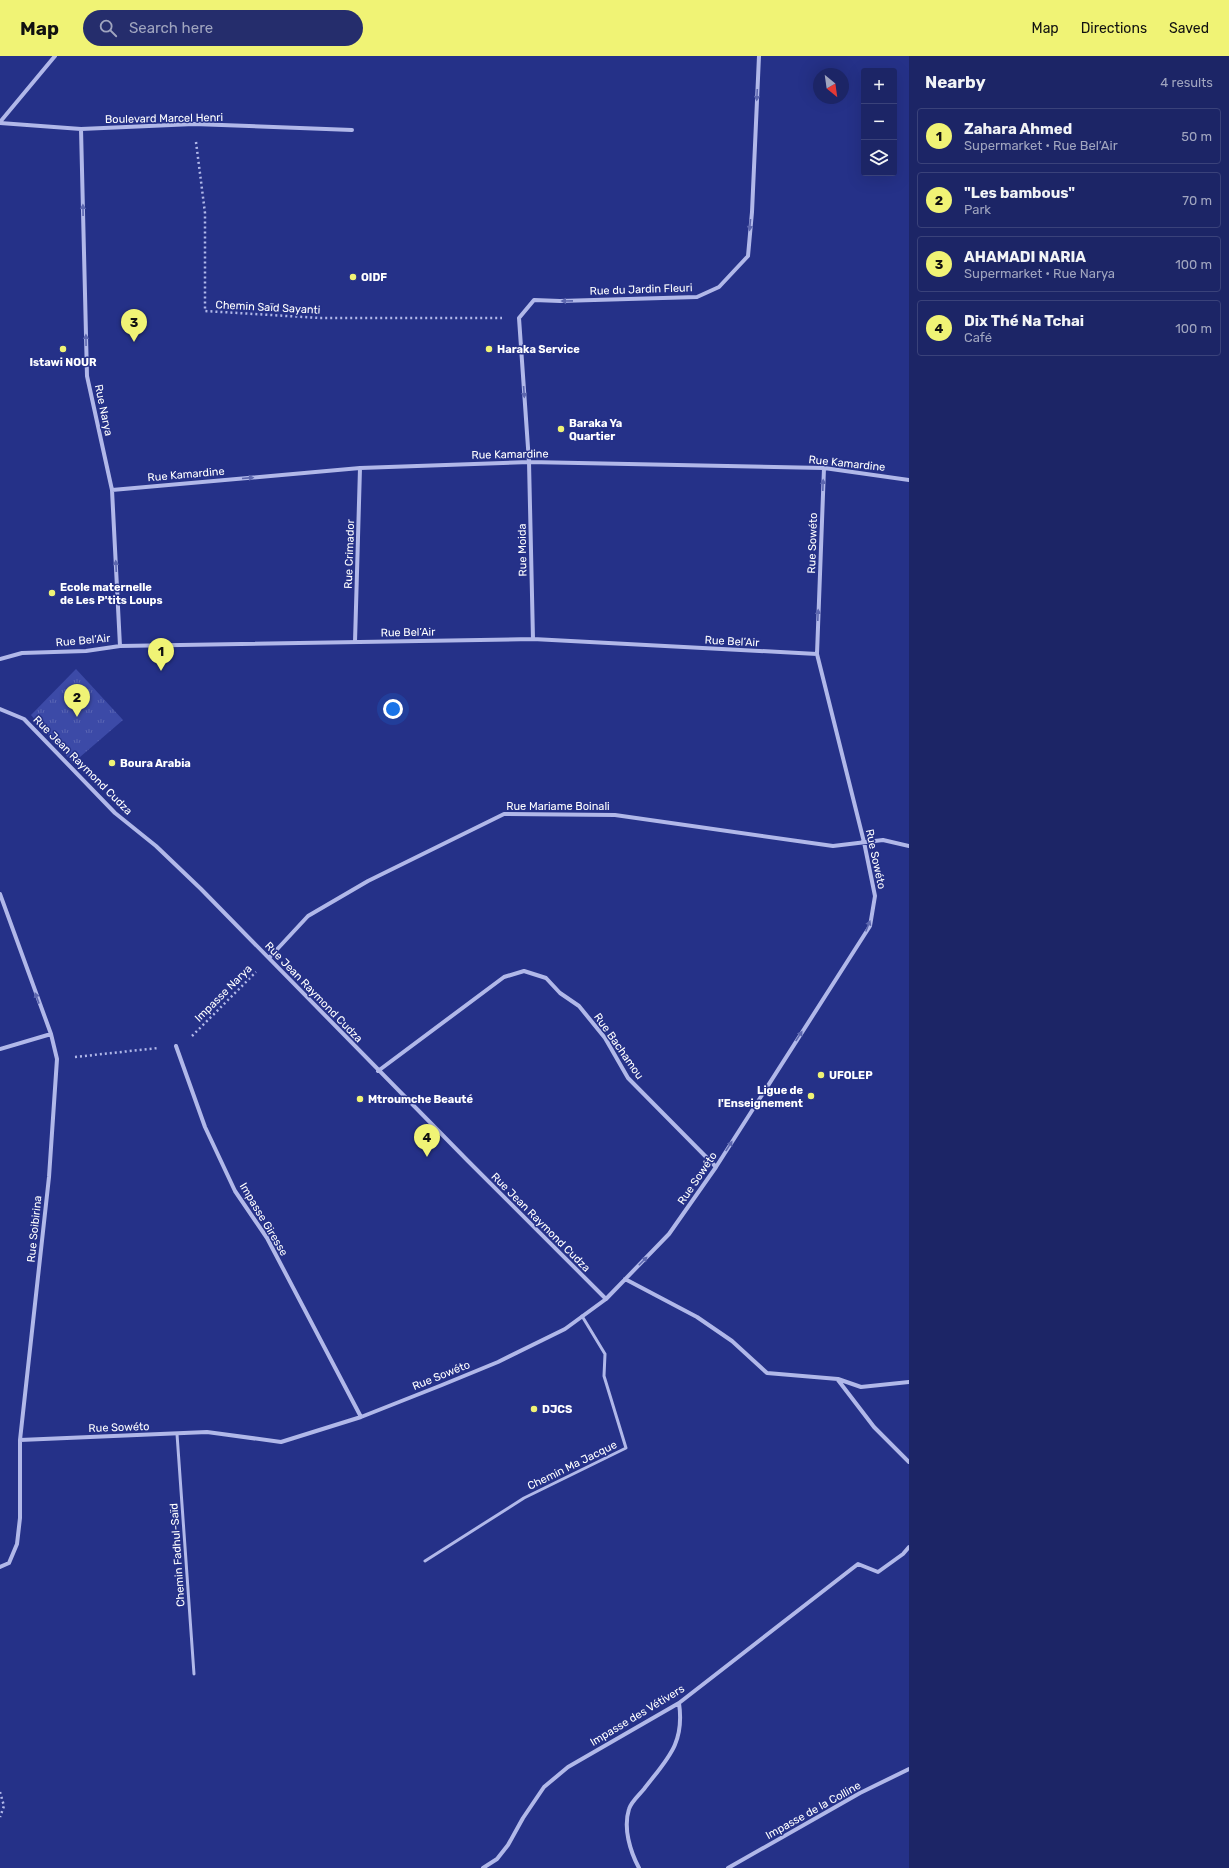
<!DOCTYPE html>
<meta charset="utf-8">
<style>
body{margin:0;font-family:Rubik,sans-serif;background:#252d6c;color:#f1f3f6}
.controls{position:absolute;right:12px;top:12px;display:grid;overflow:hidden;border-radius:4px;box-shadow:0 4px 16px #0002}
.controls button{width:36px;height:36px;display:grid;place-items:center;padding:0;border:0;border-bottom:1px solid #3a427a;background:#1c2566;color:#f1f3f6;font:20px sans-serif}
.compass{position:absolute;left:813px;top:12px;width:36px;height:36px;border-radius:50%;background:#1c2566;box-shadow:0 4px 16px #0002;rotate:151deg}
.you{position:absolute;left:393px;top:653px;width:14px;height:14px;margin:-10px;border:3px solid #fff;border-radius:50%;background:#1a73e8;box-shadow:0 0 0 6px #1a73e833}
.badge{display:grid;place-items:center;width:26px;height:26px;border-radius:50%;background:#f0f375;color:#111;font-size:13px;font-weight:700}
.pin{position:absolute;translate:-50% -33px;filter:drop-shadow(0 1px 2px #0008)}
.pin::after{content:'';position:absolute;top:21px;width:14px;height:12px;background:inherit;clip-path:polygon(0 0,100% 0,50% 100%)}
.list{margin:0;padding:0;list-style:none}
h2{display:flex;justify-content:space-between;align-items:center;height:52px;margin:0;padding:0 16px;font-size:17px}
h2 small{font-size:13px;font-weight:400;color:#a0a5bf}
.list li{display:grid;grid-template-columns:26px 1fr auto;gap:12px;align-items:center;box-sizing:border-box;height:56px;margin:0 8px 8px;padding:0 8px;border:1px solid #3a427a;border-radius:4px}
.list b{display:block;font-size:15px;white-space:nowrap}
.list p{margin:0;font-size:13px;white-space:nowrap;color:#a0a5bf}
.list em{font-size:13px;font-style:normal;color:#a0a5bf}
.icon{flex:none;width:22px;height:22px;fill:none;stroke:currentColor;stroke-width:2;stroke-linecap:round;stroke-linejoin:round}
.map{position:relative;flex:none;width:909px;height:1812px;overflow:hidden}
header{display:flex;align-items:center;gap:24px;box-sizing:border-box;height:56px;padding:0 20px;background:#f0f375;color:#111}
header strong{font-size:19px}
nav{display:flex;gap:22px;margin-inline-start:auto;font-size:14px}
.search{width:280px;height:36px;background:#252d6c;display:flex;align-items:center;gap:10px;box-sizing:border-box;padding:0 14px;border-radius:22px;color:#a0a5bf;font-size:15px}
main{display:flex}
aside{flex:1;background:#1c2566}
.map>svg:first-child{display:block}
.park{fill:url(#park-tufts)}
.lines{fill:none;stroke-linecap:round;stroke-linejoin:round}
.path{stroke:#b1b8e9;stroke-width:2.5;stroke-dasharray:2 3;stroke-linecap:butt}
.service{stroke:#b1b8e9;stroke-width:3}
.minor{stroke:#b1b8e9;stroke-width:4}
.oneway{fill:#5d67af}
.poi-dot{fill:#f0f375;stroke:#253188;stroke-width:1.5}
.labels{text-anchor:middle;stroke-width:3;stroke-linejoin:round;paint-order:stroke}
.street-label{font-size:11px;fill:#fff;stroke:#253188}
.poi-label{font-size:11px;font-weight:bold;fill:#fff;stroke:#253188;text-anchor:start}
</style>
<header>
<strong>Map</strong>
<div class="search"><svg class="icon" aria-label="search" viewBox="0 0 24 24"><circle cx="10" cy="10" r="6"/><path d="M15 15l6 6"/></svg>Search here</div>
<nav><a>Map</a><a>Directions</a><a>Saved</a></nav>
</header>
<main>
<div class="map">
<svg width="909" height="1812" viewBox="0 0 909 1812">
<defs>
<pattern id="park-tufts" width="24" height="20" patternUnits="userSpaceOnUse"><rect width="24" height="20" fill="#3c4aa7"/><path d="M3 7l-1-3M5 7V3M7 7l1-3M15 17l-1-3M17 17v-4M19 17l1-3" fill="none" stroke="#5965b4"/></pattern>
</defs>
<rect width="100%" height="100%" fill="#253188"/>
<path class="park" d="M76,613L123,664L73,707L31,659Z"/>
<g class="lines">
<path class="path" d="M196,86L205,157V255L320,262H502
M192,980L256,916
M75,1001L158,992
M0,1736L4,1750L0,1761"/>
<path class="service" d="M177,1378L194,1618
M425,1505L524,1442L626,1392L604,1320L605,1298L582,1260"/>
<path class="minor" d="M0,66L55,0
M0,67L81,73L194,68L352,74
M81,73L87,320L112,434L120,590
M112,434L360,412L529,406L824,412L909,424
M533,583L529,406L519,262L534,244L560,245L697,241L719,231L748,200L752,156L759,0
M355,586L360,412
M0,603L22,597L86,595L120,590L533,583L817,598
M0,653L24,663L115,757L156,790L201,833L468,1105L606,1243
M0,838L51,978L57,1003L49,1121L20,1384V1462L17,1488L9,1507L0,1511
M269,902L308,860L368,825L504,758L615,759L833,790L883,784L909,790
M176,990L205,1071L235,1135L267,1182L361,1361
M0,993L51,978
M378,1015L504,921L524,915L546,922L560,937L579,950L605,982L628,1022L716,1111
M625,1223L697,1261L732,1285L767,1317L838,1323L861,1331L909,1326
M838,1324L874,1371L909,1406
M20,1384L207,1376L281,1386L361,1361L442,1329L498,1306L565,1273L606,1243L669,1178L716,1111L870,870L875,840L864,786L817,598L824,412
M483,1812L497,1803L508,1789L523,1762L544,1731L568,1711L679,1647L858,1508L878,1516L903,1498L909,1491
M639,1812C630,1795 623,1772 629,1753C631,1746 639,1739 644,1733C667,1703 685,1688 679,1647
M728,1812L860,1737L909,1713"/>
</g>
<defs><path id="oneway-solid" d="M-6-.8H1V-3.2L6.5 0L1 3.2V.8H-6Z"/></defs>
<g class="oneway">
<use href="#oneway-solid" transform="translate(757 39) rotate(93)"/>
<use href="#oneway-solid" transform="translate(83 154) rotate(-91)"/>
<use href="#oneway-solid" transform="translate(750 169) rotate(95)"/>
<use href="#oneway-solid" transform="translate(567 245) rotate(179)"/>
<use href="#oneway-solid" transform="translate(86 284) rotate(-91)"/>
<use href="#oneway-solid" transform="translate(524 336) rotate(86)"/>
<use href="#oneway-solid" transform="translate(248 422) rotate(-5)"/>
<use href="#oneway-solid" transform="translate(823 429) rotate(-88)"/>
<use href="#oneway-solid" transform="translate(116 510) rotate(-93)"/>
<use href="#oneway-solid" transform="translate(818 559) rotate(-88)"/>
<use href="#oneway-solid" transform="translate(868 870) rotate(-68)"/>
<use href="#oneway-solid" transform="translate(37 942) rotate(-110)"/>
<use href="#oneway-solid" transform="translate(799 980) rotate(-57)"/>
<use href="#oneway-solid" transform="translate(729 1090) rotate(-57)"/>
<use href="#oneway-solid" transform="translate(643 1205) rotate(-45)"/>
</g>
<g class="poi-dot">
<circle cx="353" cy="221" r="4"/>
<circle cx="63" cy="293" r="4"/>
<circle cx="489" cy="293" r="4"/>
<circle cx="561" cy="373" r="4"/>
<circle cx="52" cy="537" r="4"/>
<circle cx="112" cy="707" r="4"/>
<circle cx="821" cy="1019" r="4"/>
<circle cx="811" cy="1040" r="4"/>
<circle cx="360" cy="1043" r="4"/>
<circle cx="534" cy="1353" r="4"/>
</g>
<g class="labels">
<g class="street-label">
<text transform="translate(164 62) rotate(-1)" y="4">Boulevard Marcel Henri</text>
<text transform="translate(641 233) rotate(-2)" y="4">Rue du Jardin Fleuri</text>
<text transform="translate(268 251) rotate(3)" y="4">Chemin Saïd Sayanti</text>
<text transform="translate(104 354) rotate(78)" y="4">Rue Narya</text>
<text transform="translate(510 398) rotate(-1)" y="4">Rue Kamardine</text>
<text transform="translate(847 407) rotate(6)" y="4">Rue Kamardine</text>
<text transform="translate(186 418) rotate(-5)" y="4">Rue Kamardine</text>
<text transform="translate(812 487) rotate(-88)" y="4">Rue Sowéto</text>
<text transform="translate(522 494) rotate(-91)" y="4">Rue Moida</text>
<text transform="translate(349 498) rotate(-88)" y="4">Rue Crimador</text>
<text transform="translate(408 576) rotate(-1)" y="4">Rue Bel’Air</text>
<text transform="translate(83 584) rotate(-5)" y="4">Rue Bel’Air</text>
<text transform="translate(732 585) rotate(3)" y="4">Rue Bel’Air</text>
<text transform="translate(83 709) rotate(45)" y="4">Rue Jean Raymond Cudza</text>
<text x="558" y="754">Rue Mariame Boinali</text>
<text transform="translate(876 803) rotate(78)" y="4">Rue Sowéto</text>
<text transform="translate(314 936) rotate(46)" y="4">Rue Jean Raymond Cudza</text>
<text transform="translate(223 937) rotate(-45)" y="4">Impasse Narya</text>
<text transform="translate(619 990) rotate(55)" y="4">Rue Bachamou</text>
<text transform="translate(697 1122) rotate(-56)" y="4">Rue Sowéto</text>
<text transform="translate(264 1163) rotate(59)" y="4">Impasse Giresse</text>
<text transform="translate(541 1166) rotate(45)" y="4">Rue Jean Raymond Cudza</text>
<text transform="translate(34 1173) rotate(-84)" y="4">Rue Soibirina</text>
<text transform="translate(441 1319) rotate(-22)" y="4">Rue Sowéto</text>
<text transform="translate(119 1371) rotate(-2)" y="4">Rue Sowéto</text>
<text transform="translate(572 1409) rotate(-26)" y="4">Chemin Ma Jacque</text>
<text transform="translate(177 1499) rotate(-94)" y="4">Chemin Fadhul-Saïd</text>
<text transform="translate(637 1659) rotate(-31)" y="4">Impasse des Vétivers</text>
<text transform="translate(813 1754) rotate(-29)" y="4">Impasse de la Colline</text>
</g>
<g class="poi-label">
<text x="361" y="225">OIDF</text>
<text x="497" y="297">Haraka Service</text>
<text x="63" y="310" text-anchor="middle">Istawi NOUR</text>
<text x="569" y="371">Baraka Ya<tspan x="569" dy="13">Quartier</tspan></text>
<text x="60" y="535">Ecole maternelle<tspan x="60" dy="13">de Les P'tits Loups</tspan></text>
<text x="120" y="711">Boura Arabia</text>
<text x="829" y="1023">UFOLEP</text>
<text x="803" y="1038" text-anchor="end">Ligue de<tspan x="803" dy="13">l'Enseignement</tspan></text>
<text x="368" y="1047">Mtroumche Beauté</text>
<text x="542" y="1357">DJCS</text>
</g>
</g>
</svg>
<div class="controls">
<button>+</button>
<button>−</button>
<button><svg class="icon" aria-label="layers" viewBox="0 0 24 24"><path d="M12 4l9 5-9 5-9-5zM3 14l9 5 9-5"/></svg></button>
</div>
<svg class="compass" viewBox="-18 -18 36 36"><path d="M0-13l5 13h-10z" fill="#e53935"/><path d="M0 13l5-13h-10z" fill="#a0a5bf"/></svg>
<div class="you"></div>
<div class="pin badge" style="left:161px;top:615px">1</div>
<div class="pin badge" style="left:77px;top:661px">2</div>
<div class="pin badge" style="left:134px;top:286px">3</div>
<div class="pin badge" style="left:427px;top:1101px">4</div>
</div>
<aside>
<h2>Nearby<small>4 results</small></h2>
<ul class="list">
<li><span class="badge">1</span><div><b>Zahara Ahmed</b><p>Supermarket · Rue Bel’Air</p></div><em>50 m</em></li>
<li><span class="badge">2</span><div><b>&quot;Les bambous&quot;</b><p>Park</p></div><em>70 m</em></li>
<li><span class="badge">3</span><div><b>AHAMADI NARIA</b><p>Supermarket · Rue Narya</p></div><em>100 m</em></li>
<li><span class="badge">4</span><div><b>Dix Thé Na Tchai</b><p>Café</p></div><em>100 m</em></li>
</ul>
</aside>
</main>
